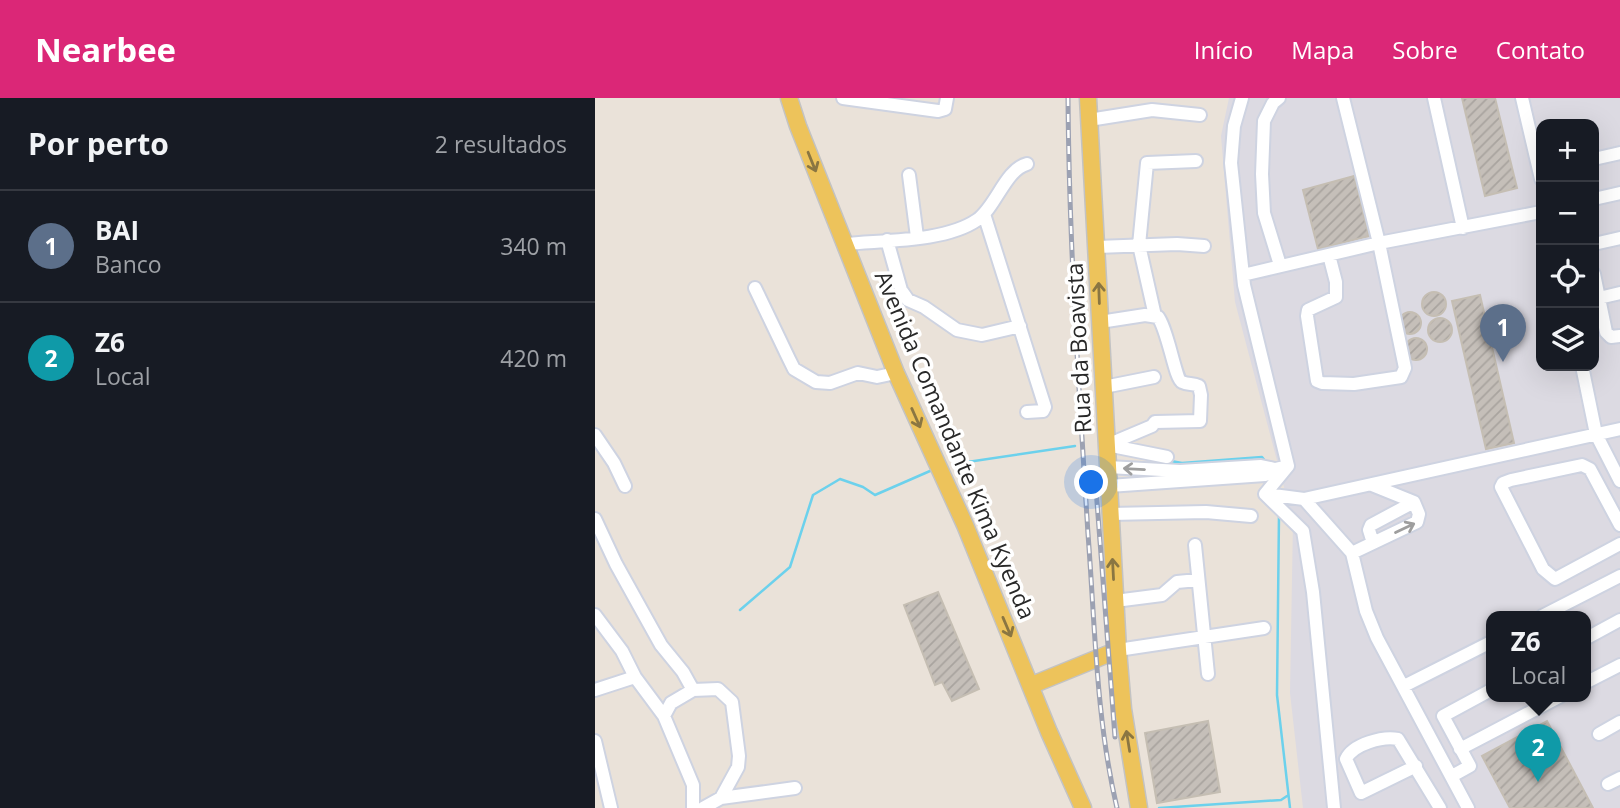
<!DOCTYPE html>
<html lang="pt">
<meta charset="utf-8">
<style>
body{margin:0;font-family:"Open Sans",sans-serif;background:#20242c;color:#f1f3f6}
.controls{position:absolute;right:21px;top:21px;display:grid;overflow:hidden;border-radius:14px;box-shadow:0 7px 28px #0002}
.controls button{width:63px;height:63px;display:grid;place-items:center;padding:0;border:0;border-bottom:2px solid #363941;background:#171b24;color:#f1f3f6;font:35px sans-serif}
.you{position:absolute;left:497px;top:385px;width:24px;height:24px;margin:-18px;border:5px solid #fff;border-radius:50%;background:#1a73e8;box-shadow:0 0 0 10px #1a73e833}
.badge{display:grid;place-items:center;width:46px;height:46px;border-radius:50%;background:#db2777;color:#fff;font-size:23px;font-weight:700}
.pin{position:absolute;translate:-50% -58px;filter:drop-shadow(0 2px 4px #0008)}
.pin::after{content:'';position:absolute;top:37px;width:24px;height:21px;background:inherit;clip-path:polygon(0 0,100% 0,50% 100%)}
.popup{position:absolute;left:891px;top:513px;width:105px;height:91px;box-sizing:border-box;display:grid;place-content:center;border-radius:14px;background:#171b24;filter:drop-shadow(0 2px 5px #0005);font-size:23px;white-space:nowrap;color:#9ea1a6}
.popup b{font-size:26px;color:#f1f3f6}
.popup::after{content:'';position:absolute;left:50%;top:100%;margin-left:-14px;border:14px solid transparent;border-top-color:#171b24}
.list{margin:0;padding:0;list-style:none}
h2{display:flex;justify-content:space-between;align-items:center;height:91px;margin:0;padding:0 28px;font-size:30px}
h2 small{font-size:23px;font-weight:400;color:#9ea1a6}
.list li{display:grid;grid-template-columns:46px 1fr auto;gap:21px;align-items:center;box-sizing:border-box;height:112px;padding:0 28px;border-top:2px solid #363941}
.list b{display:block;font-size:26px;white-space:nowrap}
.list p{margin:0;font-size:23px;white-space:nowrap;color:#9ea1a6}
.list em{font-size:23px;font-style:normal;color:#9ea1a6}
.icon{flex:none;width:38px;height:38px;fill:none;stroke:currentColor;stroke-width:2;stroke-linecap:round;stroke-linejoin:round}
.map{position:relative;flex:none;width:1025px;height:710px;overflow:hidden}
header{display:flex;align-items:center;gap:42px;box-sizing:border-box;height:98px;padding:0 35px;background:#db2777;color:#fff}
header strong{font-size:33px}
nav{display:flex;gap:38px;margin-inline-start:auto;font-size:24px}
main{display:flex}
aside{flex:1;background:#171b24}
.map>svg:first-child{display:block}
.industrial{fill:#dcdae2;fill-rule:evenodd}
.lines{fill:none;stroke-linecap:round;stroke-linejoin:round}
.stream{stroke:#6cd1ec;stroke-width:2.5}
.building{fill:url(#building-hatch);stroke:#c5beb3;stroke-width:2}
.minor-casing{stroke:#ced3e1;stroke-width:16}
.major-casing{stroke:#c3c3c3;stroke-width:19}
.minor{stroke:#fff;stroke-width:12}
.major{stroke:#edc35b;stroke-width:16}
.rail-casing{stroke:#9ca1b2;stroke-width:5}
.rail{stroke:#fff;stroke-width:2.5;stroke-dasharray:8;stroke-linecap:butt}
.oneway{stroke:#8a7642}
.oneway2{stroke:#9e9e9e}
.labels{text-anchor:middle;stroke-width:7;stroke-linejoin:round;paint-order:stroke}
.street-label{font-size:23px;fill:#282828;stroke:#fff}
</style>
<header>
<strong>Nearbee</strong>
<nav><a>Início</a><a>Mapa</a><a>Sobre</a><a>Contato</a></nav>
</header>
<main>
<aside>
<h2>Por perto<small>2 resultados</small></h2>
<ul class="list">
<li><span class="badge" style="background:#5c6f8a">1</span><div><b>BAI</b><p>Banco</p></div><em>340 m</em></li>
<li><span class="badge" style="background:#0f9aa8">2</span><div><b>Z6</b><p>Local</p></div><em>420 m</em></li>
</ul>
</aside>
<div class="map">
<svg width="1025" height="710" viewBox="0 0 1025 710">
<defs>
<pattern id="building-hatch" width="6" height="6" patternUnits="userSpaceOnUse" patternTransform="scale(1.75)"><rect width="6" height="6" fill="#c5bfb9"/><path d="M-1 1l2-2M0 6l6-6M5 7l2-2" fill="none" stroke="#a9a49f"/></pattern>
</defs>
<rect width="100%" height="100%" fill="#eae2d9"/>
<path class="industrial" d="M634,0H1025V710H708L695,595L698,423L640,204L626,38ZM946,26H999V268H946ZM896,518H990V598H896Z"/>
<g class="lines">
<path class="stream" d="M576,363L587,365L667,359L671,364
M359,366L480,348
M684,416L682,597L695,710
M145,512L195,469L218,397L245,381L268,389L280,397L335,373
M564,710L686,702L692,698"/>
</g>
<path class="building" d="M867,0H900L922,90L890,98Z
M759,78L774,138L723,151L708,92Z
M827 206a12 12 0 1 1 24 0a12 12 0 1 1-24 0Z
M885,197L919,345L891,351L857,203Z
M804 225a11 11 0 1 1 22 0a11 11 0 1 1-22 0Z
M833 232a12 12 0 1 1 24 0a12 12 0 1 1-24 0Z
M810 251a11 11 0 1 1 22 0a11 11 0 1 1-22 0Z
M343,494L384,591L357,603L347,584L340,587L309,507Z
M613,623L625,694L562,705L550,635Z
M952,623L998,710H915L887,658Z"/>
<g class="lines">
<defs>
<path id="minor" d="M248,0L343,13L350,11L352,0
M647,0L639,28L636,65L649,187L693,368L670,396L708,433L718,494L739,710
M684,0L678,5L669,23L667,76L669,115L685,167
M839,0L868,130
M927,0L946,81
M494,22L557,12L605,17
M999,61L1025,55
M314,77L322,139
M999,101L1025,95
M389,116L450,309L448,313L432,314
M292,142L306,192L313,202L329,209L362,232L387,237L425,228
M250,146C289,142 350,144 382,122C401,109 410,72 432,66
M999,146L1025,140
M502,149L582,146L609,148
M734,157L741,184V199L713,212L712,218L722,283L727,285L759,286L806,279L810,270L784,145L748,0
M999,176L1011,234L1016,239L1025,238
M648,177L784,145L946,114
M160,190L194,261L199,271L221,284L235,285L263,275L282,279L301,275
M1004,200L1025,195
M560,218L544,147L552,65L601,63
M505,224L550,217L563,219C573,232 580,281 587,284C593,287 598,285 604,288L606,297L605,323L560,324L557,328L512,347
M987,268L1001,336L1025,383
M509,289L559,279
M0,337L19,365L30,388
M512,347L572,359
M513,369L585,373L666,368L680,371
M514,388L670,377L680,371L693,368
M670,396L709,401L1025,331
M709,401L757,455L771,513L782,540L873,710
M515,416L611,414L656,418
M0,421L21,466L66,547L88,574L98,592L123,591L137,604L144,658L143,669L126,700
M1025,427L995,371L987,367L916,382L908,385L906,389L948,471L960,481L1025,446
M778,445L774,432L776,427L819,404
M600,447L613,576
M757,455L822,424L824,416L819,404L777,387
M520,503L567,497L582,484L603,482
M0,517L27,553L40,579L69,618L98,687V710
M947,518L1025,478
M990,541L1025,522
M523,552L669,530
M990,585L1025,567
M809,588L896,544
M0,592L40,579
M69,618L76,605L98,592
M1004,636L1025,624
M0,643L16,710
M865,651L966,598
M821,668L766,695L751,661C758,646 788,638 803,641L845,710
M857,678L875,668L848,618L896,592
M1013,686L1025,680
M108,710L126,700L200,690"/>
<path id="major" d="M194,0L203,28L301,275L370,427L454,634L488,710
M493,0L523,552L528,611L544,710
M437,587L523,552"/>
</defs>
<use href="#minor" class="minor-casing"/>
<use href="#major" class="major-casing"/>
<use href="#minor" class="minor"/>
<use href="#major" class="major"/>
<defs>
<path id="rail" d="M473,0C474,145 484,291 493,436C500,527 501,621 522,710
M501,391L520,639"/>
</defs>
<use href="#rail" class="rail-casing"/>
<use href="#rail" class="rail"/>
</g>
<defs><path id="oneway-shaft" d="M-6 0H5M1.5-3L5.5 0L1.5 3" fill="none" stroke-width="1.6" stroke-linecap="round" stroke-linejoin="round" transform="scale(1.75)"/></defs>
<g class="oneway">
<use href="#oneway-shaft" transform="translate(217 64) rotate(68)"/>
<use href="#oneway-shaft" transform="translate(504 195) rotate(-92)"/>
<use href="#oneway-shaft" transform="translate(321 320) rotate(66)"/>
<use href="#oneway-shaft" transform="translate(518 471) rotate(-93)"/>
<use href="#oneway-shaft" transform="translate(412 529) rotate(67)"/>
<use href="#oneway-shaft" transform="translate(533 643) rotate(-99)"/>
</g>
<g class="oneway2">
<use href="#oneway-shaft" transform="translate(539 371) rotate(-177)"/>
<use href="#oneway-shaft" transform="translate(810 430) rotate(-25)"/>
</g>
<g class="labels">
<g class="street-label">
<text transform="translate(484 250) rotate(-93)" y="8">Rua da Boavista</text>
<text transform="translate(360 347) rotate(67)" y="8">Avenida Comandante Kima Kyenda</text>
</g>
</g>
</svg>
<div class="controls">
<button>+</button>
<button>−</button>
<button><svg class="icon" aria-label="locate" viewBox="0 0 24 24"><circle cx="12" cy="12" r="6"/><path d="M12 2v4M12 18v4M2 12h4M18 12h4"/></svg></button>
<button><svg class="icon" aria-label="layers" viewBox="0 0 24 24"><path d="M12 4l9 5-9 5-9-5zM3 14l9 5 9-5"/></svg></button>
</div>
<div class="you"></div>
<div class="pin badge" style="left:908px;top:264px;background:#5c6f8a">1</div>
<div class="pin badge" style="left:943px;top:684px;background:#0f9aa8">2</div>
<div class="popup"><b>Z6</b>Local</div>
</div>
</main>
